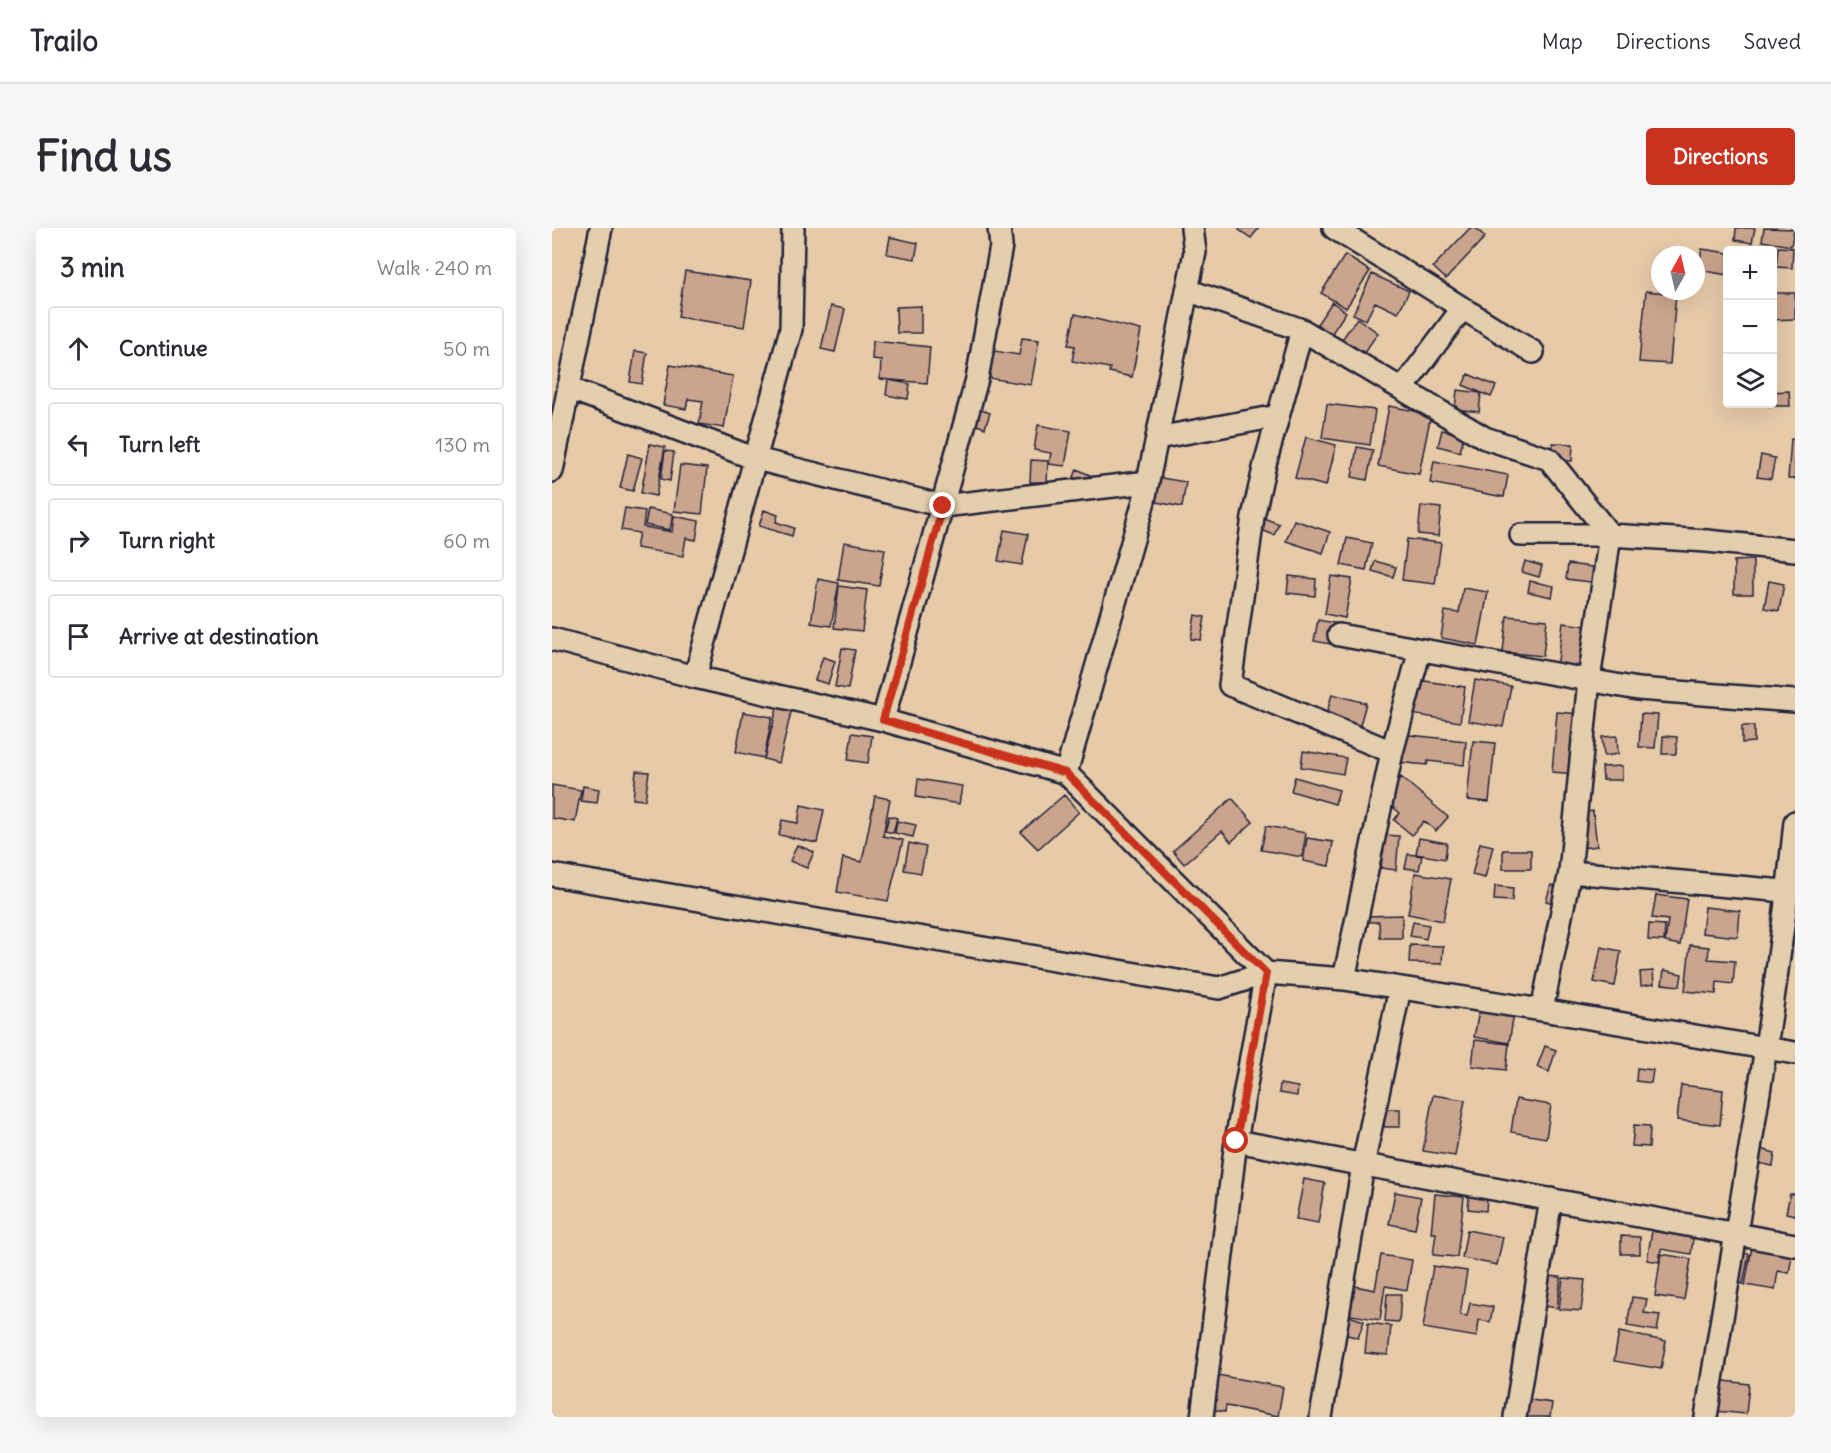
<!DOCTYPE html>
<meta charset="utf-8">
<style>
body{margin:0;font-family:Delius,sans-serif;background:#f7f7f7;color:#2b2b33}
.controls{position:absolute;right:18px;top:18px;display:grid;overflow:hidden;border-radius:6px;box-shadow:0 6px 24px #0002}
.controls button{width:54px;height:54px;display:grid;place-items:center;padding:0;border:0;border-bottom:2px solid #e1e1e2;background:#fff;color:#2b2b33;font:30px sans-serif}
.compass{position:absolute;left:1099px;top:18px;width:54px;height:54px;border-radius:50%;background:#fff;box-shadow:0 6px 24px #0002;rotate:8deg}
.stop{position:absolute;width:18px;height:18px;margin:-14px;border:4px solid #c8321e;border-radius:50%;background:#fff}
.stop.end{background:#c8321e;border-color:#fff;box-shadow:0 2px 6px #0008}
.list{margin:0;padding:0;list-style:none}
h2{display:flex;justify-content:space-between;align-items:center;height:78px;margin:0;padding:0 24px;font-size:26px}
h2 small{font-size:20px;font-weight:400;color:#7c7c81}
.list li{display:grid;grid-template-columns:39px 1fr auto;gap:18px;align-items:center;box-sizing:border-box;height:84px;margin:0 12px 12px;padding:0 12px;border:2px solid #e1e1e2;border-radius:6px}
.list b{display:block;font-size:22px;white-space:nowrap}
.list em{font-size:20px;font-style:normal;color:#7c7c81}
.icon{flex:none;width:33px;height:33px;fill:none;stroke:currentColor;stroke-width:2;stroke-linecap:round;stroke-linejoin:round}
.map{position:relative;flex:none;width:1243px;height:1189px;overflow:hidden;border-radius:6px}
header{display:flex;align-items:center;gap:36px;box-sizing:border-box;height:84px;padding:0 30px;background:#fff;border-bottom:2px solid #e1e1e2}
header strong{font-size:28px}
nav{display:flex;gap:33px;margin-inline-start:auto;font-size:21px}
.intro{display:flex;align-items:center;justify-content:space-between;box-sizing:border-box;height:144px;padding:0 36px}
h1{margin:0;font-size:42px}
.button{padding:15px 27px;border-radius:6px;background:#c8321e;color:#fff;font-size:21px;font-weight:700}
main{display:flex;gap:36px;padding:0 36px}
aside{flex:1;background:#fff;border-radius:6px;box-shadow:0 6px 24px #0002}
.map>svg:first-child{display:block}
.building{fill:#cba48e;stroke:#22223b;stroke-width:1.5}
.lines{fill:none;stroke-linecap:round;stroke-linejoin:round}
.street-casing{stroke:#22223b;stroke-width:26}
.street{stroke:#e3cfad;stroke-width:21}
.route{stroke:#c8321e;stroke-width:8}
</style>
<header>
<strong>Trailo</strong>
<nav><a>Map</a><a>Directions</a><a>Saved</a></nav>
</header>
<div class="intro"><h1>Find us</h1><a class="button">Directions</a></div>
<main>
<aside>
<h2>3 min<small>Walk · 240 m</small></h2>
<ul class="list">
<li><svg class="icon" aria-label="ahead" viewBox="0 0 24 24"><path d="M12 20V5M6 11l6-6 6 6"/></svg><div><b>Continue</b></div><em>50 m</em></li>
<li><svg class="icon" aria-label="left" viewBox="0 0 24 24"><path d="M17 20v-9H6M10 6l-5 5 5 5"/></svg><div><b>Turn left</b></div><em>130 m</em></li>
<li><svg class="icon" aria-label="right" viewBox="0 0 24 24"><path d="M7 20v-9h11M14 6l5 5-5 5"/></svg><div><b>Turn right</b></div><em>60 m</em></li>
<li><svg class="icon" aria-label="arrive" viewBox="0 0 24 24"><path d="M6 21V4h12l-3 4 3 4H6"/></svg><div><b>Arrive at destination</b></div></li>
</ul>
</aside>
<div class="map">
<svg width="1243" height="1189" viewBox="0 0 1243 1189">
<rect width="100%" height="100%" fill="#e7cba9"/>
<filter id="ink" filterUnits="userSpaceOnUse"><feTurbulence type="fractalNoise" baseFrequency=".0167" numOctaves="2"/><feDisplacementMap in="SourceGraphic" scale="12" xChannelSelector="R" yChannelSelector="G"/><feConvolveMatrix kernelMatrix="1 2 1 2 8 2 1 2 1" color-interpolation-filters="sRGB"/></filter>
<g filter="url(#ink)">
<path class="building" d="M688,0H707L699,10L687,2Z
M918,0H924L933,9L894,51L881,39Z
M1184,0H1203L1200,15L1183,12Z
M1212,0L1242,1L1239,18L1210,13Z
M338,9L366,15L363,31L335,26Z
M1226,19L1241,20L1240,40L1224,39Z
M1150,21L1176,25V47L1146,42Z
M793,27L818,43L794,80L769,65Z
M133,43L199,53L192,99L126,89Z
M820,46L857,63L846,85L823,74L814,92L801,86Z
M1094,63L1124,66L1118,136L1087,134Z
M1220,65H1243V91L1220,92Z
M780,74L794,84L776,111L761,102Z
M279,78L293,81L283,124L269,121Z
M369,78V105H345L344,79Z
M523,86L589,102L580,149L557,144L558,140L520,133L523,118L516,117Z
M805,90L826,105L807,132L786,117Z
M470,110L487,112L479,157L431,149L436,122L467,127Z
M321,113L378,119L375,155L328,151L329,132L320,131Z
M83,123L95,125L90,156L78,154Z
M118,137L181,148L172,200L147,196L151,173L136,171L134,181L111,177Z
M916,146L944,158L939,169L911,157Z
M336,152L358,156L356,171L334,167Z
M905,162L929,165L927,184L903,181Z
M1237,163L1238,178H1216V176H1220V164Z
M775,176L823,182L818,217L770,210Z
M837,178L879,186L867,246L826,238Z
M426,181L438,185L433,200L422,196Z
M486,197L519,203L513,238L497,236L499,225L482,222Z
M890,202L912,207L908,224L886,218Z
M754,209L784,217L774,258L743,250Z
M1239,211L1243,212V251H1236Z
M1001,215L1021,216L1020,233L1000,232Z
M98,216L113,219L104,268L89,265Z
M805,219L821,222L815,252L800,249Z
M113,223L122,224L118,253L109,251Z
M76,226L90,230L81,263L68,260Z
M1209,227L1223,230L1219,251L1205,249Z
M479,232L496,233L495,254H478Z
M882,233L956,247L952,269L878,255Z
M128,237L155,240L150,286L122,283Z
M525,241L542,249L538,259L521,252Z
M603,249L634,254L630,279L599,273Z
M869,278L889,280L886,308L866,306Z
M73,280L93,283L91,299L120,304L122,288L147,293L144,312L134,310L131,328L84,320L87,305L69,302Z
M96,281L121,286L118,302L93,297Z
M212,282L226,287L224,294L242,300L240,308L207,298Z
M704,287L727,296L722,307L700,298Z
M742,292L778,304L771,325L734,313Z
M452,302L476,306L470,337L446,333Z
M795,310L820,315L814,342L789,337Z
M855,311L889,315L883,356L850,352Z
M292,314L333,321L327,358L286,352Z
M1201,332V366H1182V333Z
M823,333L844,339L841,349L820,343Z
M973,333L990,338L987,349L970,344Z
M1016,336L1048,340L1047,355L1014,351Z
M737,348L764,351L763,368L735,365Z
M779,348L800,351L793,390L773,386Z
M266,351L287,355L279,398L259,395Z
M978,353L1002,358L1000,369L976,364Z
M1217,353L1232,356L1227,383L1212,380Z
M287,358L315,362L310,403L282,400Z
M911,360L936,364L926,417L889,410L893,383L907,385Z
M643,387L653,389L649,412L639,411Z
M955,388L995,392L991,428L951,424Z
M766,392L798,398L794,419L762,413Z
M1011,395L1042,399L1037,444L1005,440Z
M290,420L303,422L296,461L283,459Z
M271,429L283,433L276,456L263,452Z
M852,450L913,459L908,494L847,484Z
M923,452L959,458L951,499L916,493Z
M780,466L814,475L807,501L773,492Z
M226,476L240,480L227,535L212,531Z
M191,484L220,489L212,530L184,524Z
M1005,484L1030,486L1025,546L1000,544Z
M1089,486L1106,487L1103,520L1087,519Z
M1190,498H1202V514L1190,515Z
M300,505L320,508L316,535L296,532Z
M848,506L914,513L912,537L876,533L875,537L845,534Z
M1065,508L1066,526L1052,528L1050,509Z
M1111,508L1125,509L1124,526H1110Z
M921,513L943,515L937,574L915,572Z
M751,523L794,530L791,546L749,539Z
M1070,538V552H1051L1050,539Z
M84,543L97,544L93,572L81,571Z
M743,549L787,562L783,576L739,563Z
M849,549L896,589L884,603L872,593L860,607L842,592L848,585L831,571Z
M366,551L410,558L407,576L364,569Z
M0,557L29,562L23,594L0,590Z
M31,558L47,561L45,575L29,573Z
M512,567L527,584L486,621L469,604Z
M323,568L338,571L331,608L351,612L336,673L285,664L291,630L310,634Z
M680,570L701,594L679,614L670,603L632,636L621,623Z
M249,577L272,582L265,615L227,607L230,592L246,595Z
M1041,583L1045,618L1022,621L1018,586Z
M337,588L345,590L341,605L333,603Z
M345,593L364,597L361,609L343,605Z
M714,598L754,605L750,629L709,622Z
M832,607L847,608L844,642L829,640Z
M755,610L781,614L777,638L751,633Z
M867,610L895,615L893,631L864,626Z
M357,615L374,619L369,645L352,642Z
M928,615L941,618L933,650L920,647Z
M245,617L262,624L255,640L238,633Z
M951,622H979V641H951Z
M856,626L870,628L867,642L853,640Z
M863,645L899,651L891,693L856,686Z
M999,657L1024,664L1019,680L994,673Z
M943,658L961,660L960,673L942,672Z
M1104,667L1135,671L1128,717L1113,714L1116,692L1100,690Z
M1153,679L1188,683L1186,709L1150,705Z
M850,687V710H828L827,694H814V688Z
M861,694L877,697L874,711L858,708Z
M1097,696L1113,697L1112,713L1096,712Z
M858,717L891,718L890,736L857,735Z
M1138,717L1157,719L1156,731L1183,733L1181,756L1165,754L1164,766L1133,763Z
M1049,719L1069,723L1063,758L1042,754Z
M1112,742L1130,746L1128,758L1110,756Z
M1101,743L1102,756L1089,758L1088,744Z
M929,773L963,779L957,815L922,809Z
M923,812L957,816L954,842L920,838Z
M993,818L1004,822L997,844L985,839Z
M1085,840L1101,842L1099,855L1084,853Z
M728,856L746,859L745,868L727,865Z
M1129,857L1171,862L1168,897L1125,892Z
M881,867L913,872L903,928L871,923Z
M964,871L999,877L994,910L959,904Z
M833,881H848V899H832Z
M1082,897L1098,898L1097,919L1080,918Z
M1209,921L1223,925L1221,938L1206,935Z
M752,951L773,955L766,995L744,991Z
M843,964L869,969L863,1001L837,996Z
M883,966L912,969L905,1029L881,1027L884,1005H879Z
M1238,966H1243V987L1234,985Z
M917,968L935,970L934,983L916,981Z
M915,1002L951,1009L945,1037L910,1030Z
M1100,1003L1141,1010L1139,1026L1109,1021L1107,1034L1095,1032Z
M1069,1008L1088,1009V1026H1069Z
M1200,1019L1240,1026L1237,1045L1226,1043L1223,1062L1193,1057Z
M1177,1023L1197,1026L1191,1056L1171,1052Z
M1109,1026L1139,1031L1132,1072L1103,1068Z
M829,1027L860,1032L855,1062L833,1058L828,1092L794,1086L798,1057L823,1062Z
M881,1038L915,1043L908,1087L915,1088L918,1075L941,1079L938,1094L927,1092L925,1109L871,1100Z
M995,1048L1009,1049L1005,1080L992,1078Z
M1011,1050L1033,1052L1029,1083L1007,1081Z
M835,1066H849L847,1094L833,1093Z
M1080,1069L1095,1071L1092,1085L1108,1087L1105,1103L1075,1098Z
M785,1084L812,1093L806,1110L779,1102Z
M816,1095L839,1098L836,1127L813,1125Z
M1067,1104L1114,1113L1109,1141L1062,1133Z
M660,1146L731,1159L726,1188L674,1178L673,1184L654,1180Z
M1156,1151L1197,1156L1194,1186L1153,1182Z
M965,1170L1000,1175L998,1189H962Z"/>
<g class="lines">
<defs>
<path id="street" d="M640,0L643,24L592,273L514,545L714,745L684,913L650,1189
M782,0L981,124
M635,62L750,102L933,210L997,231L1058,307L1037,452L1018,644L990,782
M750,102L713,236L701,289L678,457L840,524
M16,160L204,231L391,278L596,254
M850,161L910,81
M605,210L726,188
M0,243L49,0
M969,307H1058L1155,313L1243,322
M787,407L1086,461L1243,473
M0,411L143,449L331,492L514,545
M143,449L239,101L241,0
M331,492L425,151L449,18L447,0
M1018,644L1243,664
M0,647L667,760L714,745L792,751L990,782L1243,825
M792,751L840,524L868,422
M684,913L1243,1017
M769,1189L811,937L848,760
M963,1189L999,971
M1154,1189C1185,991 1223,793 1243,594"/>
</defs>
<use href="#street" class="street-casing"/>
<use href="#street" class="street"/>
</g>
</g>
<g class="lines" filter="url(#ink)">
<path class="route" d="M391,278L331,492L514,545L714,745L684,913"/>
</g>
</svg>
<div class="controls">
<button>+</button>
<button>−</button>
<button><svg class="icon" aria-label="layers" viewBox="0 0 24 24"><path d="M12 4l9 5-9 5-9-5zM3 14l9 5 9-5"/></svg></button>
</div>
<svg class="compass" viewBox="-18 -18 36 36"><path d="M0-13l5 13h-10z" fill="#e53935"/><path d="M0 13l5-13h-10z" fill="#7c7c81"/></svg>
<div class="stop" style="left:684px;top:913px"></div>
<div class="stop end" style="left:391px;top:278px"></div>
</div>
</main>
